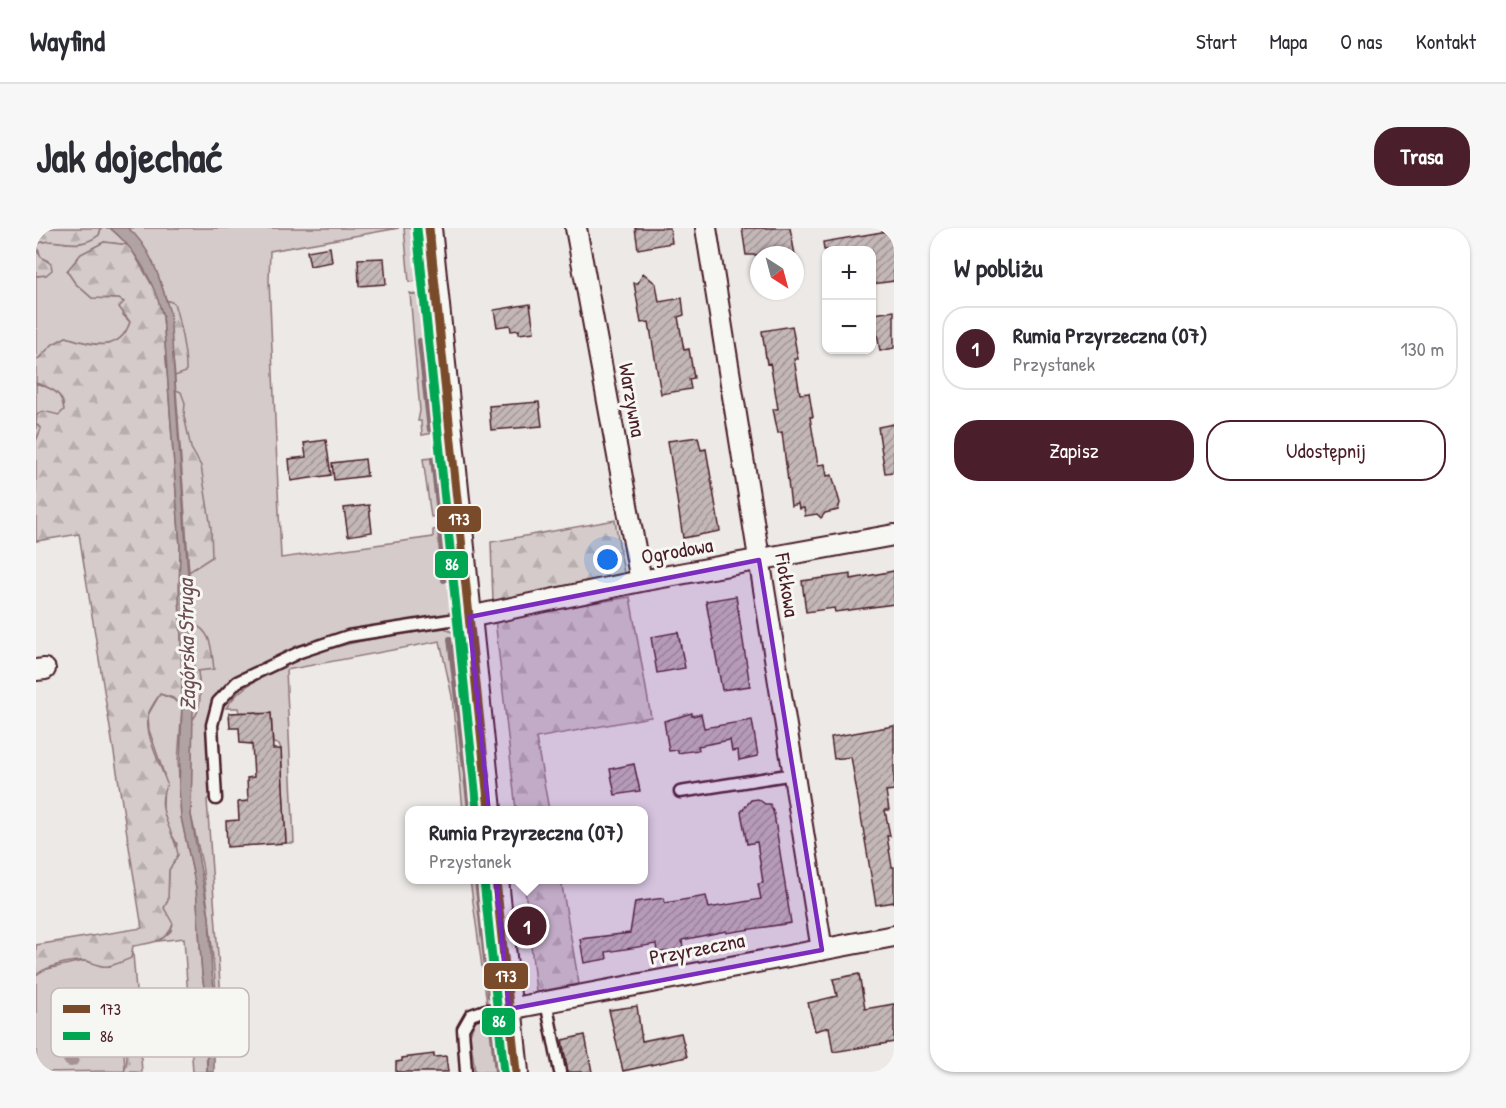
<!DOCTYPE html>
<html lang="pl">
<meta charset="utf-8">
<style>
body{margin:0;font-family:"Patrick Hand",sans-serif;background:#f7f7f7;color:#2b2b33}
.controls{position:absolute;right:18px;top:18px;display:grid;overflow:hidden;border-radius:12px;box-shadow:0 2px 4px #0004}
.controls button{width:54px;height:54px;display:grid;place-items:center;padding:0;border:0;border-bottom:2px solid #e1e1e2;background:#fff;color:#2b2b33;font:30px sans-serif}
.compass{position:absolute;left:714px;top:18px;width:54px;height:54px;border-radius:50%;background:#fff;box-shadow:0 2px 4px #0004;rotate:144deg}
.you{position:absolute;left:572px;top:332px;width:21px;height:21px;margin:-15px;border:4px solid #fff;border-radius:50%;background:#1a73e8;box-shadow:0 0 0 9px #1a73e833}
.badge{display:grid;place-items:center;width:39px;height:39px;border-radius:50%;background:#4a1f2b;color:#fff;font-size:20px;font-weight:700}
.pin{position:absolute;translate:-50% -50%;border:3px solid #fff;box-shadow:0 2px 6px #0006}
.popup{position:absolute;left:369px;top:578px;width:243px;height:78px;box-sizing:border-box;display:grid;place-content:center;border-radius:12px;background:#fff;filter:drop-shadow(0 2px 4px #0005);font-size:20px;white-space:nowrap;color:#7c7c81}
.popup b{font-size:22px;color:#2b2b33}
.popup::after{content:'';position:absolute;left:50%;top:100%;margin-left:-12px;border:12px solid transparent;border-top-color:#fff}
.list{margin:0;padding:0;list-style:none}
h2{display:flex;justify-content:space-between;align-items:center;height:78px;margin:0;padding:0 24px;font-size:26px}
h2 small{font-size:20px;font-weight:400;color:#7c7c81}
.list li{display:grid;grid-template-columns:39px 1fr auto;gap:18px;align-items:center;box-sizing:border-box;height:84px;margin:0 12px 12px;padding:0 12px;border:2px solid #e1e1e2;border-radius:24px}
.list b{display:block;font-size:22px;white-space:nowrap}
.list p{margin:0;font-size:20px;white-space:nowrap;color:#7c7c81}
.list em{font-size:20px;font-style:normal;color:#7c7c81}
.actions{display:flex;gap:12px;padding:18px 24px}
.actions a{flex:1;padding:14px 0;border:2px solid #4a1f2b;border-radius:24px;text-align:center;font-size:21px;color:#4a1f2b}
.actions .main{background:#4a1f2b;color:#fff}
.map{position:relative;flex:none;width:858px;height:844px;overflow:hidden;border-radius:24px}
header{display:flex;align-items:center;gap:36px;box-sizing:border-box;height:84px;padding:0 30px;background:#fff;border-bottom:2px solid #e1e1e2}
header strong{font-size:28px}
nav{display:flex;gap:33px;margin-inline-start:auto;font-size:21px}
.intro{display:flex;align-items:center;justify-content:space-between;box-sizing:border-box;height:144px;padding:0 36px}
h1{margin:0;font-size:42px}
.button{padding:15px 27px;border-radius:24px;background:#4a1f2b;color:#fff;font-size:21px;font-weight:700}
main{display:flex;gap:36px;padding:0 36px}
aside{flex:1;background:#fff;border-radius:24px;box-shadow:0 2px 4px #0004}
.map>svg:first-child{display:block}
.grass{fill:#d4cbca;stroke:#8f757a;stroke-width:1.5}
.forest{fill:url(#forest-firs);stroke:#8f757a;stroke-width:1.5}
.water{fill:#b1a2a3;stroke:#886e73;stroke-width:1.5}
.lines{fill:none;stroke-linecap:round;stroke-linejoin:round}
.stream{stroke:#886e73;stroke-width:6}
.building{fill:url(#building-hatch);stroke:#4a1f2b;stroke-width:1.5}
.service-casing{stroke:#4a1f2b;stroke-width:15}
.minor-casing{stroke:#4a1f2b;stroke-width:24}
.tertiary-casing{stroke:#4a1f2b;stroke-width:28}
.service{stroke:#f6f6f2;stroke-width:10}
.minor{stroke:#f6f6f2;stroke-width:20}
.tertiary{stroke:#f6f6f2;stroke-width:24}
.bus-1-casing{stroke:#f6f6f2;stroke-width:14}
.bus-2-casing{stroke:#f6f6f2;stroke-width:14}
.bus-1{stroke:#7a4b2a;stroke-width:9}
.bus-2{stroke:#00a651;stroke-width:9}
.tree{fill:#a69295}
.marked{fill:#7b2cbf;fill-opacity:0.2;stroke:#7b2cbf;stroke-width:4.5;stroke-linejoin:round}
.labels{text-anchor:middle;stroke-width:6;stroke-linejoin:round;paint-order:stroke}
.street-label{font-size:21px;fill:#4a1f2b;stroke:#f6f6f2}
.water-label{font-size:22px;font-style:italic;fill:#6e4d55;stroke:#f6f6f2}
.key{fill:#f6f6f2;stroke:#c2b6b6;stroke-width:1.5}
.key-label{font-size:16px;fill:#4a1f2b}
.line-badge{stroke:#f6f6f2;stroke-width:2}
.badge-label{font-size:16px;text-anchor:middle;font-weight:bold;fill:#fff}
</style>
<header>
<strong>Wayfind</strong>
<nav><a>Start</a><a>Mapa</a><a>O nas</a><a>Kontakt</a></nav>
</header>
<div class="intro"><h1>Jak dojechać</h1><a class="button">Trasa</a></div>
<main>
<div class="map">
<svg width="858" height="844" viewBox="0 0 858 844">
<defs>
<pattern id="forest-firs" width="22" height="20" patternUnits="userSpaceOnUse" patternTransform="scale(1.5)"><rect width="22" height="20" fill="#d4cbca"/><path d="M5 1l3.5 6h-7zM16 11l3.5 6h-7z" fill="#b8aeae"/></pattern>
<pattern id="building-hatch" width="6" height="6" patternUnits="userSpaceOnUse" patternTransform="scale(1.5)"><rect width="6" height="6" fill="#c4b7b7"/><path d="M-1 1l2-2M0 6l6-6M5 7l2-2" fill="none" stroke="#a19495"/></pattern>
</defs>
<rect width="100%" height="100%" fill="#ece9e6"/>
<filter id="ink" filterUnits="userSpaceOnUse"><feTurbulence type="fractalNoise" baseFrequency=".0167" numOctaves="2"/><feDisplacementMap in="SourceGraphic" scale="12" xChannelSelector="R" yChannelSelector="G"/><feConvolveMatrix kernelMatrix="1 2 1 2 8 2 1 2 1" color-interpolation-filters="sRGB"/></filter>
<g filter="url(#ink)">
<path class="grass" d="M65,0H74L93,17L68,14L45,26L31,43L39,55L56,70L84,71L89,75L87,87L94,94C84,126 55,117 30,109L17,116L0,133V48L10,47L12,33L5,29L0,16C21,6 38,26 63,7Z
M92,0H363L234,23L233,52L245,330L397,309V302L411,299L414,301L422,375L408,390L298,407L272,416L189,458L182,466L175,486V567L171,572L186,784H182L173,689L166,636L155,587L156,492C167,482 163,458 162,444H158L152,325L134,85C125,53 116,25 92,0Z
M368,0H377L382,53L373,54Z
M374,65L390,70L404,204L386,207L385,193H382L384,183Z
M0,155C15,160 27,164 28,183L5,201L0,213Z
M406,229L412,286L395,289L387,231Z
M409,400L424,409L443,582H427L416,468L404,413L250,442L258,615H250L245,521L243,516L237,515L235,486L203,484L202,480H190C202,461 217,454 236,444C293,414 346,409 409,400Z
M124,466L137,471L146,479L142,533L145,589L160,659L166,746L173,791L170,813L171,844H157L148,710L123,713L135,703L136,697L128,680L132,672L133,641L138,635L141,616L130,597L127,581L128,546L113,502L112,487Z
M434,652H450L463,772L460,776L451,775Z
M97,725L103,801L100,797L87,804L89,843L0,844V747L7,742L37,735L49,733L72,739L94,730Z
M452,787H458L464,844H439L434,806L440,791Z"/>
<path class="forest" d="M0,0H65L63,7C38,25 21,7 0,16Z
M68,14L93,17L121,66L127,88L144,318L146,479L137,470L124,466C120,472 114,480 112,487C108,505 125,538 131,556C117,582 139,603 142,627L133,642L132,672L128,680L137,696C131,715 113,715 97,718L95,730C88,733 79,737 72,738C64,740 57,734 50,733C36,731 10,739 0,747V717L106,700L43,306L0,313V213L5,201L0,195L1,187L7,183L23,187L28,182C27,164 15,160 0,155V133L17,116L30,109C54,117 84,126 94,94L83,79L88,74L83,71L56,70L39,55L31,43L45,26Z
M0,21L5,29L15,36L16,42L10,47L0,48Z
M130,72L138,75C143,91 151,128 150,144L139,148Z
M140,162L145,164L149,175L148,188L155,220L165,238L175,300L176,329L153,344Z
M579,292L589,351L457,374L455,314Z
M594,369L615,489L500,510L513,582H480L459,391Z
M156,395C177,404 175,421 178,441L162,443C163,457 168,481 156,492Z
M488,652H525L543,756L500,764Z
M94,793L103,801L106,844H88C95,829 86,811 90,795Z"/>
<path class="water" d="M74,0H92C117,21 125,55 134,85L158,434L155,587L173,689L176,745L183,792L178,812V844H171V841L173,791L166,746L160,659L145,589L143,559L147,453L143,369L144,318L127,88C117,53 102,23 74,0Z"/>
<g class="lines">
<path class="stream" d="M384,113L394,202
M397,231L403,286
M404,302L408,352
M414,411L434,582
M441,652L454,768
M455,790L461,844"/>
</g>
<path class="building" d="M599,0H634L636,15L602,21Z
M706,0H754L759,27H710Z
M858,2V53L836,56V22H788L787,14Z
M294,19L296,34L274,38L271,23Z
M348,30L350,56L323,58L322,31Z
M607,45L620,56L623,74L646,70L648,87L642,89L648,122L653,121L658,150L653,151L655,161L625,166L613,94L605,95L598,55H602Z
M494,76L498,104L483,106V102L475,103L474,97L461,99L458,82Z
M858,83V120L844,123L838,86Z
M756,98L762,131H758L764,166L773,165L777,189H774L782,237L789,236L791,248L796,247L804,275L802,282L789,285L785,290L781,286L769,288L768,280L763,281L762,276L755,278L746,204L742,205L737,181H742L738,156L734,135L731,136L726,103Z
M503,174L506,198L455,202L453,178Z
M858,196V244L849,245L842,199Z
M662,209L665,222L670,221L684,303L647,310L632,213Z
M290,212L295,247L255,253L253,231L270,229L268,215Z
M329,231L331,248L298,252L296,235Z
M333,277L336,304L312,308L308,280Z
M858,343V376L799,384L798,380L770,384L766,353L815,346V351Z
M700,368L714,458L686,462L670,373Z
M642,404L649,440L621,445L615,409Z
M221,484V486L235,485L237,521H245L250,615L191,619L190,593L203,592L202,574L212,573L211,550L218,549L216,516L204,515L203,500H194L193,485Z
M656,485V488L665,486L668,500L716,492L722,528L703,532L702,522L696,523L694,512L662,518L663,522L642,525V522L633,523L628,493Z
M858,498V562L850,563L853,582H849L854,608H851L856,639H858V674L840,677L815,529L798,531L795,509Z
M598,536L604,563L579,567L574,541Z
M722,571L729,576H734L738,586L755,695L690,705V703L646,712L647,721L621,725L620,716L570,724L571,731L548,735L544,711L594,705L599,674L628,670L629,675L670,668L673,680L725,671L722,656L727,655L721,614L711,616L705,584L715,572Z
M823,746L829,781L858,776V814L797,824L793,799L779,803L772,775L801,768L797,751Z
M601,778L606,813L645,805L651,829L587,843L573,782Z
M549,807L556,844H532L526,812Z
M398,826V829L410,828L412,844H360V834L366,833V830Z"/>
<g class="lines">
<defs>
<path id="service" d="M644,564L758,546
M180,571L176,497L182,474L201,454L264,424L312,408L433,389
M510,774L524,844
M430,844L427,801L435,787L449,782L473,781"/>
<path id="minor" d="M540,0L605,353
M670,0L786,722
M433,389L605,353L858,307
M0,442L9,441
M473,781L858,708"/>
<path id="tertiary" d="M393,0L453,582
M460,652L480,844"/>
</defs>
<use href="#service" class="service-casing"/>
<use href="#minor" class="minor-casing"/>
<use href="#tertiary" class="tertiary-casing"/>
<use href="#service" class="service"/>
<use href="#minor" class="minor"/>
<use href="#tertiary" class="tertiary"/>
<defs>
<path id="bus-1" d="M393,0L453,582
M460,652L480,844"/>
<path id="bus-2" d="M381,1L441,582
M448,653L468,844"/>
</defs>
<use href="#bus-1" class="bus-1-casing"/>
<use href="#bus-2" class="bus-2-casing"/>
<use href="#bus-1" class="bus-1"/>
<use href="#bus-2" class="bus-2"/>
</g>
<circle class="tree" cx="35" cy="831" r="8"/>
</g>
<path class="marked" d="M723,332L786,722L473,781L433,389Z"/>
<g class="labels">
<g class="street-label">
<text transform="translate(596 172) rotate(80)" y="7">Warzywna</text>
<text transform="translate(641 323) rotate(-10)" y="7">Ogrodowa</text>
<text transform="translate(751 357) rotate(81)" y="7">Fiołkowa</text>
<text transform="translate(661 721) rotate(-11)" y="7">Przyrzeczna</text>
</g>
<g class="water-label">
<text transform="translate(150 417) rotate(-91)" y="8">Zagórska Struga</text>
</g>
</g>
<rect x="15" y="760" width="198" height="69" rx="9" class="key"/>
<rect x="27" y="777" width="27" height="8" fill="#7a4b2a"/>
<rect x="27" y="804" width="27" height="8" fill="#00a651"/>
<g class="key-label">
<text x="64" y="787">173</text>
<text x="64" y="814">86</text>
</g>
<g class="line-badge">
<rect x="400" y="277" width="46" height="28" rx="6" fill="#7a4b2a"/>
<rect x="398" y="322" width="35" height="29" rx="6" fill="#00a651"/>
<rect x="447" y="734" width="46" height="28" rx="6" fill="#7a4b2a"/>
<rect x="445" y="779" width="35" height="29" rx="6" fill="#00a651"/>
</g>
<g class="badge-label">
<text x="423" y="297">173</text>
<text x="416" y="342">86</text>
<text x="470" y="754">173</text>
<text x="463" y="799">86</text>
</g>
</svg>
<div class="controls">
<button>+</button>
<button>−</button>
</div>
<svg class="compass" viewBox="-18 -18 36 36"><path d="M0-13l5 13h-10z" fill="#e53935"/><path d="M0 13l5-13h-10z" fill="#7c7c81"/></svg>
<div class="you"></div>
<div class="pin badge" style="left:491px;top:698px">1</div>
<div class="popup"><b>Rumia Przyrzeczna (07)</b>Przystanek</div>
</div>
<aside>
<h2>W pobliżu<small></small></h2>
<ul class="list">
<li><span class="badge">1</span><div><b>Rumia Przyrzeczna (07)</b><p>Przystanek</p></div><em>130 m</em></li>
</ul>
<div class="actions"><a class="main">Zapisz</a><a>Udostępnij</a></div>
</aside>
</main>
